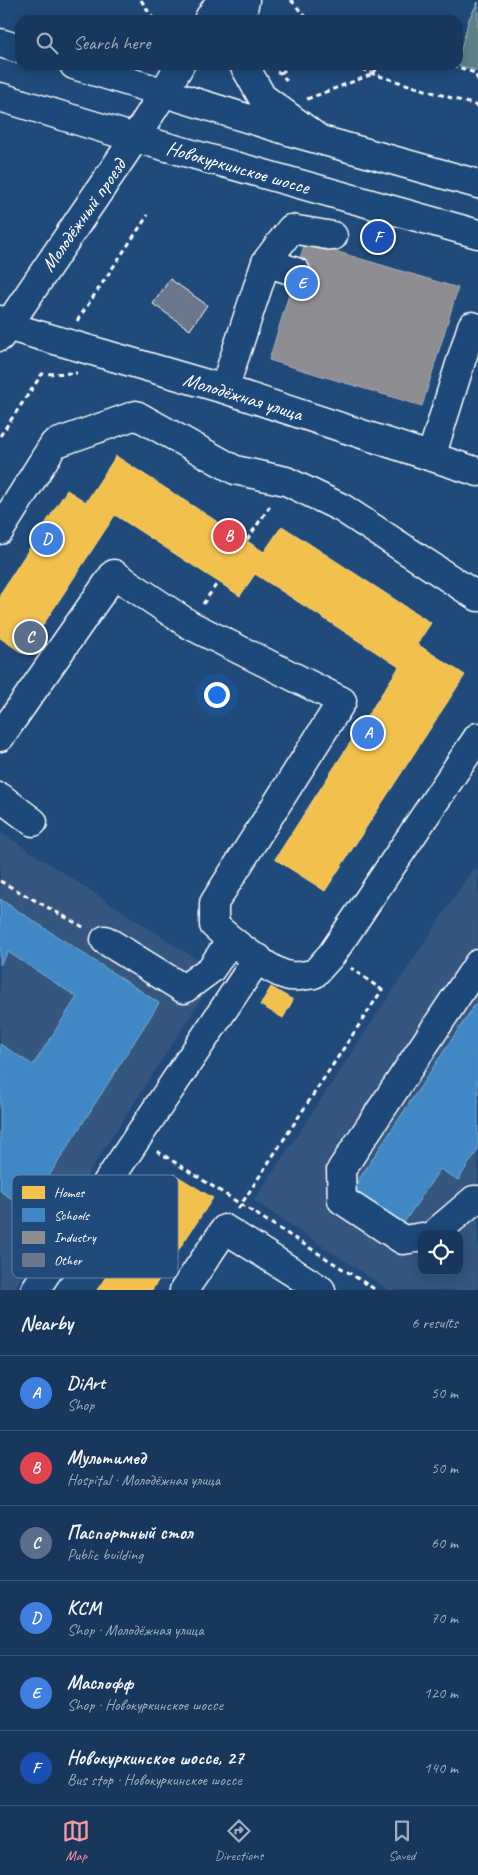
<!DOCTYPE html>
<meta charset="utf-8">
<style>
body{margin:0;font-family:Caveat,sans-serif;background:#244365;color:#f1f3f6}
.controls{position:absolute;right:15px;bottom:15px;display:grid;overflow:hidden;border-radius:10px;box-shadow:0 2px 12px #0003}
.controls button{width:45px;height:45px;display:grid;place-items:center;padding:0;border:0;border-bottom:1px solid #365272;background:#17385c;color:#f1f3f6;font:25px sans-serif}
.you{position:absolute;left:216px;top:694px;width:18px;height:18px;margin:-12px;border:4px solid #fff;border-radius:50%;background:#1a73e8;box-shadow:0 0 0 8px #1a73e833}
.badge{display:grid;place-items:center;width:32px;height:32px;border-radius:50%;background:#ff9aa2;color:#fff;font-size:16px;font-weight:700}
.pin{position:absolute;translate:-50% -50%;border:2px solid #fff;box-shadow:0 1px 5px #0006}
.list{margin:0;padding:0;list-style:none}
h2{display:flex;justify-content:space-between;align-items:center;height:65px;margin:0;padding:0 20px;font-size:21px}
h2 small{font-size:16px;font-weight:400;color:#9eacbb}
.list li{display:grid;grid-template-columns:32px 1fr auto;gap:15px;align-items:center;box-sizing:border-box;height:75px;padding:0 20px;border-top:1px solid #365272}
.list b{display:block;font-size:19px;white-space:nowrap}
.list p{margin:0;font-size:16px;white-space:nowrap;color:#9eacbb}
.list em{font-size:16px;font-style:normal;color:#9eacbb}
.icon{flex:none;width:28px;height:28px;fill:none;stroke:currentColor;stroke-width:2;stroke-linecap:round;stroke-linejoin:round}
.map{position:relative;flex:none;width:478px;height:1290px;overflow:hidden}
.search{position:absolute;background:#17385c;box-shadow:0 2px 12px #0003;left:15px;right:15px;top:15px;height:55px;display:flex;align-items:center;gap:12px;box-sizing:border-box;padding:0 18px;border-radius:15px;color:#9eacbb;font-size:19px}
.sheet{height:515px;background:#17385c}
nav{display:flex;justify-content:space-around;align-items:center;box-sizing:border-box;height:70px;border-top:1px solid #365272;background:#17385c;font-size:14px;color:#9eacbb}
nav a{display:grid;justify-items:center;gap:2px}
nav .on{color:#ff9aa2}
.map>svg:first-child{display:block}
.built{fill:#36577e;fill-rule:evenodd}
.green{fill:#5c8085;stroke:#aec0c2}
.homes{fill:#f2c14e;stroke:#f6d483}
.schools{fill:#3f88c5;stroke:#79acd6}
.industry{fill:#8d8d92;stroke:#afafb3}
.building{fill:#6a7689;stroke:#fff}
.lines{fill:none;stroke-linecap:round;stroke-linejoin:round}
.minor-casing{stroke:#fff;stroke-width:31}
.major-casing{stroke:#fff;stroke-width:31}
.path{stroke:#fff;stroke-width:3;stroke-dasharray:5 4;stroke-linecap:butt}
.minor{stroke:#1f4a7a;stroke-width:28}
.major{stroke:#1f4a7a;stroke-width:28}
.labels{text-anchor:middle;stroke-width:5;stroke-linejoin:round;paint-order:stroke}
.street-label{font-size:20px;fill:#fff;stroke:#1f4a7a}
.key{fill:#1f4a7a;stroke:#6280a2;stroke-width:1}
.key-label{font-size:14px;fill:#fff}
</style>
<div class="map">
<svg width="478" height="1290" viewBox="0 0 478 1290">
<rect width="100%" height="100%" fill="#1f4a7a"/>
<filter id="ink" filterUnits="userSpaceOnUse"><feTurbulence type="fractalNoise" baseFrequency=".02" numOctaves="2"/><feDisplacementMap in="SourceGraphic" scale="10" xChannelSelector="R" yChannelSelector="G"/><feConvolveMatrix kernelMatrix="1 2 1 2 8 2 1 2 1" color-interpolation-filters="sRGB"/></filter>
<g filter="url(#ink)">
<path class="built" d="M0,832L218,973L13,1290H0Z
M474,867L478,870V1290H389L254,1201ZM422,1234H459V1271H422Z"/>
<path class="green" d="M478,2V71L457,65L469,19Z"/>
<path class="homes" d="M116,456L264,552L282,526L431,623L417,644L465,675L325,891L275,859L399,667L255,574L240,596L115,515L24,654L0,638V594L67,490L86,502Z
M271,987L293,1000L283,1018L260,1005Z
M174,1174L213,1198L152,1290H97Z"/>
<path class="schools" d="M0,899L159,1003L28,1209L0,1191V1044L33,1065L77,997L8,952L0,965Z
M478,1000V1150L458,1180L440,1169L401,1227L351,1191Z"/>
<path class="industry" d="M305,242L458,288L422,406L269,360Z"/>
<path class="building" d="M170,279L207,305L190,330L153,304Z"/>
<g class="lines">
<defs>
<path id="minor" d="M208,20L221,0
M241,20L245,0
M244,65L262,97L316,137
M164,92L180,65
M266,262L291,229L333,236
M0,320L7,326L224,389L478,472
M224,389L266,262L296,272
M431,457L472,326L478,328
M0,530L54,444L136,415L235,470L286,481L342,508L478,597
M0,737L114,574L190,625L342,701L214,903V925C228,938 272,974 290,976C297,977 306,975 314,974L332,954L478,737
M0,797L33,822
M105,940L184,989L211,969L231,940
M434,1234L474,1200H478
M422,1237L403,1240L342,1200L341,1170L478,964
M35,1290L258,958
M184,1290L225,1229L321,1290"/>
<path id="major" d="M0,43L20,49
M74,65L292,132L478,184
M0,97L135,138L478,234
M0,337L135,138L164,92"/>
</defs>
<use href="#minor" class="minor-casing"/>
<use href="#major" class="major-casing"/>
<path class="path" d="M141,0L154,20
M291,0L308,20
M354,65L373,74L478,106
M452,65L475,73L478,80
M277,72L281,73L289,84
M281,73L292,65
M307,99L373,74L379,65
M77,321L148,215
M0,436L42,374L77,373
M247,540L272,503
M203,604L218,582
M0,881L85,928
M157,1151L376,1290
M238,1209L382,990L351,968"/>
<use href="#minor" class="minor"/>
<use href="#major" class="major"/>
</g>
</g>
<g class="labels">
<g class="street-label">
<text transform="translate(238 167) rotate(16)" y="7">Новокуркинское шоссе</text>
<text transform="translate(83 215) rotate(-55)" y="7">Молодёжный проезд</text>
<text transform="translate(243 396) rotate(17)" y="7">Молодёжная улица</text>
</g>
</g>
<rect x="12" y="1175" width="166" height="103" rx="8" class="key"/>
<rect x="22" y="1186" width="23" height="13" fill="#f2c14e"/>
<rect x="22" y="1208" width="23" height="14" fill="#3f88c5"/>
<rect x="22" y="1231" width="23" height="13" fill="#8d8d92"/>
<rect x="22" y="1253" width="23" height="14" fill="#6a7689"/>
<g class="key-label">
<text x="54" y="1197">Homes</text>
<text x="54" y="1220">Schools</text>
<text x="54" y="1242">Industry</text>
<text x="54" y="1265">Other</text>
</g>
</svg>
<div class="controls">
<button><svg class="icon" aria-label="locate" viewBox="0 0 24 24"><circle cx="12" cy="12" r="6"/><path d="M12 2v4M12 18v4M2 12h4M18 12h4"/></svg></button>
</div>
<div class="you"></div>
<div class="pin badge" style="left:368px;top:733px;background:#3f7fe0">A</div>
<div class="pin badge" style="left:229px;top:536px;background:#e0444e">B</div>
<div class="pin badge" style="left:30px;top:637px;background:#5c6f8a">C</div>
<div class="pin badge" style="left:47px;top:539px;background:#3f7fe0">D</div>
<div class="pin badge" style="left:302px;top:283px;background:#3f7fe0">E</div>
<div class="pin badge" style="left:378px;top:237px;background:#1a4fb4">F</div>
<div class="search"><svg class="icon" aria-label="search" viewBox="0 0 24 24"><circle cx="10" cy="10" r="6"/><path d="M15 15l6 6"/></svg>Search here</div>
</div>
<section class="sheet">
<h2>Nearby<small>6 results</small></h2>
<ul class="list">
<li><span class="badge" style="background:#3f7fe0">A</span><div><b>DiArt</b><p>Shop</p></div><em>50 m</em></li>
<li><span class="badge" style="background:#e0444e">B</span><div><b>Мультимед</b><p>Hospital · Молодёжная улица</p></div><em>50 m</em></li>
<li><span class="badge" style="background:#5c6f8a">C</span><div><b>Паспортный стол</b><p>Public building</p></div><em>60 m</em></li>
<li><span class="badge" style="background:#3f7fe0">D</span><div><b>КСМ</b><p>Shop · Молодёжная улица</p></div><em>70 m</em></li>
<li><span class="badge" style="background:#3f7fe0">E</span><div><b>Маслофф</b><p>Shop · Новокуркинское шоссе</p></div><em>120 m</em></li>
<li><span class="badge" style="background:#1a4fb4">F</span><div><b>Новокуркинское шоссе, 27</b><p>Bus stop · Новокуркинское шоссе</p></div><em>140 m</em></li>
</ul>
</section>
<nav>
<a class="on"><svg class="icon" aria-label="map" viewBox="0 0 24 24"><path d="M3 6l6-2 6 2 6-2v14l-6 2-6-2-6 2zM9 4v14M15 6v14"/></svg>Map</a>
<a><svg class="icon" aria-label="directions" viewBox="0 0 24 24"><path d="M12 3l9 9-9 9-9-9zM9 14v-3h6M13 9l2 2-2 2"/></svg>Directions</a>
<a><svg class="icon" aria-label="saved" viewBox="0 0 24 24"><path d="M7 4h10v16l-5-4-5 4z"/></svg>Saved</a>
</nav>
